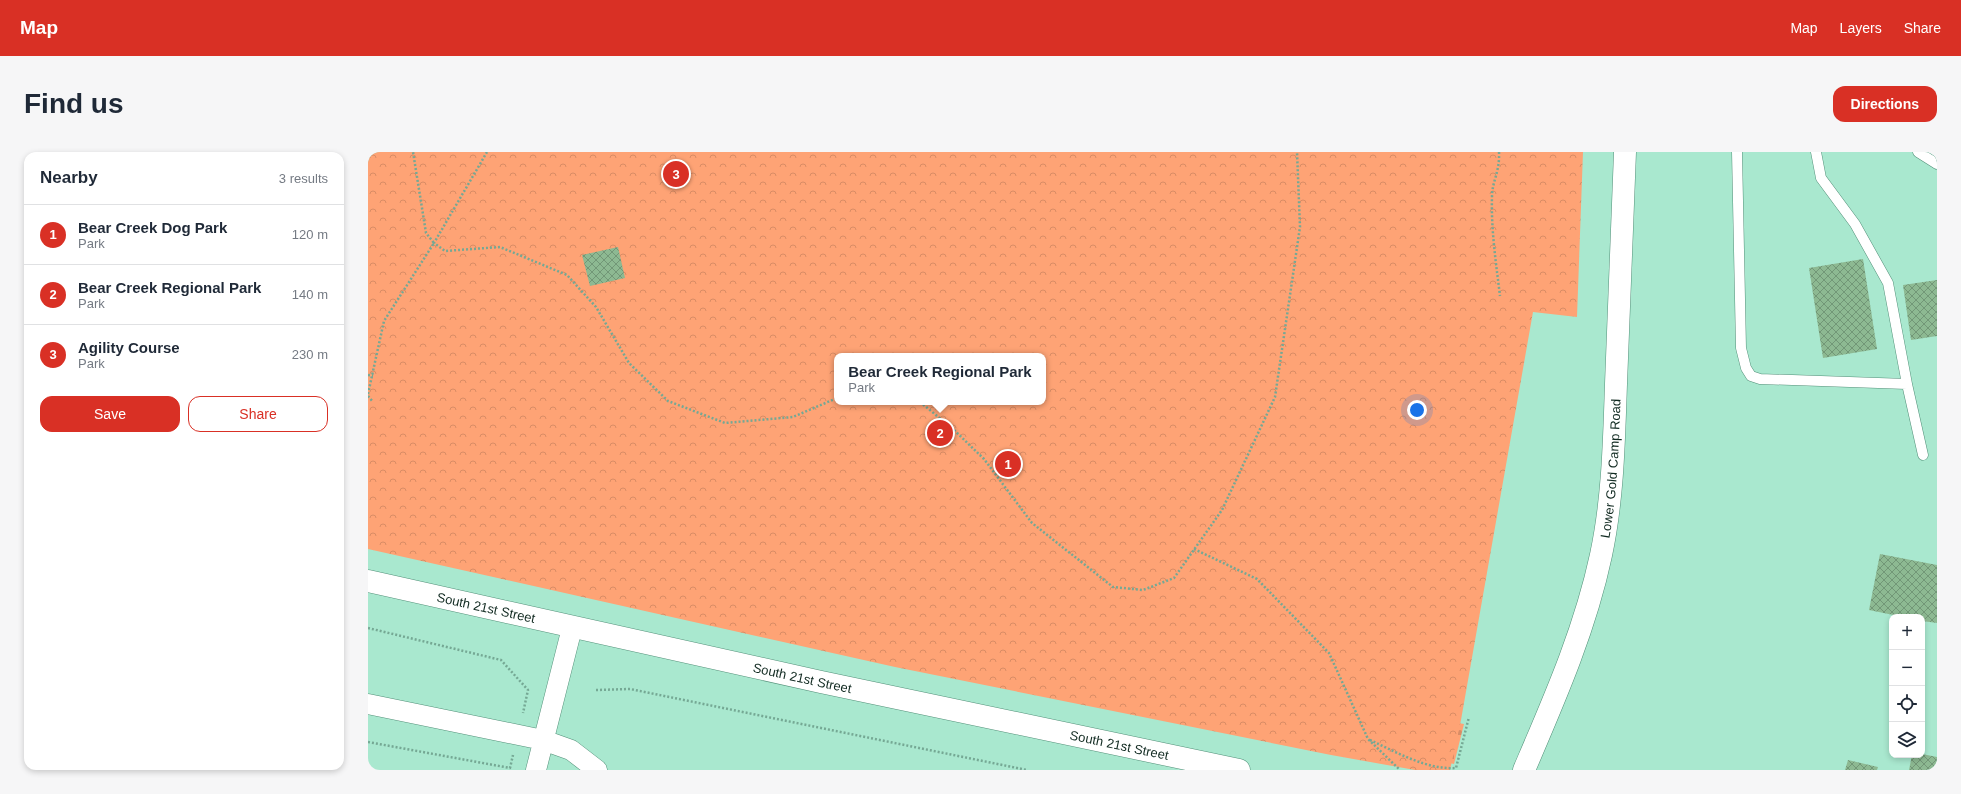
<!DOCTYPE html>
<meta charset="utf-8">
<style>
body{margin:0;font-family:Arial,sans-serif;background:#f6f6f7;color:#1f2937}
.controls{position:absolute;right:12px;bottom:12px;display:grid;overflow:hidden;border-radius:8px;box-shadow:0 2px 6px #0003}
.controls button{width:36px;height:36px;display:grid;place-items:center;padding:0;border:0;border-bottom:1px solid #e0e1e3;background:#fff;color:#1f2937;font:20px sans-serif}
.you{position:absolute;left:1049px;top:258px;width:14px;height:14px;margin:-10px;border:3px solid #fff;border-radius:50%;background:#1a73e8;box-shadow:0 0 0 6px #1a73e833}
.badge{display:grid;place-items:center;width:26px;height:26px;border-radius:50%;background:#d93025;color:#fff;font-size:13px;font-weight:700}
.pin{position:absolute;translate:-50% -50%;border:2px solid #fff;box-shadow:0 1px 4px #0006}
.popup{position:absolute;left:466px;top:201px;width:212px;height:52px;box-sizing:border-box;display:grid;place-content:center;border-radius:8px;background:#fff;filter:drop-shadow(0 1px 3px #0005);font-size:13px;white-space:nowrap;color:#747a83}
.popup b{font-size:15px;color:#1f2937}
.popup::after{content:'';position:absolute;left:50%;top:100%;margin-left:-8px;border:8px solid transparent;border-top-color:#fff}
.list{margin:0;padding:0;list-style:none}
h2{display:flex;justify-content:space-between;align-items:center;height:52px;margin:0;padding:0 16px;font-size:17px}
h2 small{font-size:13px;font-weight:400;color:#747a83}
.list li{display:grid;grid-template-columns:26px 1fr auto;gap:12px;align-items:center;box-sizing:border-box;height:60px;padding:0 16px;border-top:1px solid #e0e1e3}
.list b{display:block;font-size:15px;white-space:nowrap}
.list p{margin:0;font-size:13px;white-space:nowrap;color:#747a83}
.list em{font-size:13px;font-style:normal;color:#747a83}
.actions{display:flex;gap:8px;padding:12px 16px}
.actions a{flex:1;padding:9px 0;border:1px solid #d93025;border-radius:12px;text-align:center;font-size:14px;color:#d93025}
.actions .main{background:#d93025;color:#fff}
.icon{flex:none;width:22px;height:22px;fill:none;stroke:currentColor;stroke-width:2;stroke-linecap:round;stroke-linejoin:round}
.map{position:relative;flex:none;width:1569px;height:618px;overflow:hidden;border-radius:12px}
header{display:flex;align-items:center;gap:24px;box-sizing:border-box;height:56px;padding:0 20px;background:#d93025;color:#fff}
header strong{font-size:19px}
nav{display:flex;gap:22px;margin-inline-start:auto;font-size:14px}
.intro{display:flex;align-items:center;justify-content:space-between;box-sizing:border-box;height:96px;padding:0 24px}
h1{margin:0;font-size:28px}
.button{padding:10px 18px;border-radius:12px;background:#d93025;color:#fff;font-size:14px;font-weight:700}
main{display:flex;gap:24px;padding:0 24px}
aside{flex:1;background:#fff;border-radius:12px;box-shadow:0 2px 6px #0003}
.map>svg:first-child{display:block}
.cemetery{fill:url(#cemetery-stones)}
.park{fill:url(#park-crowns);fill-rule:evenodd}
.building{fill:url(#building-cross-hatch)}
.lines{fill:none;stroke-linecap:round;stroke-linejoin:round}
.service-casing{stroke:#539079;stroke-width:11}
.minor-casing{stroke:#539079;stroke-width:21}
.tertiary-casing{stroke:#539079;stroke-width:23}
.secondary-casing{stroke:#539079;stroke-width:23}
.path{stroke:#75a894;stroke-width:2.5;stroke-dasharray:2 2;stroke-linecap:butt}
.service{stroke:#fff;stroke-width:10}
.minor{stroke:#fff;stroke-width:20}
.tertiary{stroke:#fff;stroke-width:22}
.secondary{stroke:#fff;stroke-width:22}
.labels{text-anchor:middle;stroke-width:4;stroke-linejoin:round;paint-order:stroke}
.street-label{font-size:13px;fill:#112a21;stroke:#ecfef6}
</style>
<header>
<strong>Map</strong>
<nav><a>Map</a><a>Layers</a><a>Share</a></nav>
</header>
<div class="intro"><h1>Find us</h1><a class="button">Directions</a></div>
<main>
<aside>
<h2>Nearby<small>3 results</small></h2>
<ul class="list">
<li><span class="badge">1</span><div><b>Bear Creek Dog Park</b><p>Park</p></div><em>120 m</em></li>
<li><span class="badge">2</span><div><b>Bear Creek Regional Park</b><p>Park</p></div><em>140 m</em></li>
<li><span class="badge">3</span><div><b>Agility Course</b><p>Park</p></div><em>230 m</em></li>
</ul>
<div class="actions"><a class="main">Save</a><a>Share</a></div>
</aside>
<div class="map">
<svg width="1569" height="618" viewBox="0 0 1569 618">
<defs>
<pattern id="cemetery-stones" width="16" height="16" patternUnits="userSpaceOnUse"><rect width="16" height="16" fill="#fea375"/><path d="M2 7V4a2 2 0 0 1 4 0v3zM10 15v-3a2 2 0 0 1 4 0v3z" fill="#d98c65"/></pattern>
<pattern id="park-crowns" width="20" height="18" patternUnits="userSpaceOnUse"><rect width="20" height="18" fill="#fea375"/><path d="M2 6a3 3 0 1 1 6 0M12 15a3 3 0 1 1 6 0" fill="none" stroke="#d98c65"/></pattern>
<pattern id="building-cross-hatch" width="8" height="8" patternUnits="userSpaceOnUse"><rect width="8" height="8" fill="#8db992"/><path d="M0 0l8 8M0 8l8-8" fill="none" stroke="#729777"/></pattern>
</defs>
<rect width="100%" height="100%" fill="#a9e8cf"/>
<path class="cemetery" d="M1074,568L1096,572L1086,612L1065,607Z"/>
<path class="park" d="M0,0H1215L1209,165L1165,160L1093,568L1082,618H1047L963,603L527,515L0,397ZM469,204H675V250H469Z"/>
<path class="building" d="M250,95L257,126L222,134L214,103Z
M1495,107L1509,197L1455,206L1441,116Z
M1569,128V184L1543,188L1535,133Z
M1512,402L1569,413V471L1554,469V465H1535L1501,458Z
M1554,602L1569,605V618H1541L1544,603Z
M1480,608L1510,615L1509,618H1477Z"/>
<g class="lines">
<defs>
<path id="service" d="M1369,0L1373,196L1378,216L1383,224L1392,227L1539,232L1520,131L1487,72L1453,26L1448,0
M1550,0L1569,12
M1539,232L1555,303"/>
<path id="minor" d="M0,552L175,588L203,598L229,618
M168,618L204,476"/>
<g id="tertiary">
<path id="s1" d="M1156,618C1186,548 1217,478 1233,403C1245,347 1246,289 1248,232C1251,155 1254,77 1257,0"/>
</g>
<g id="secondary">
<path id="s2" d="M0,429L453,530L871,618"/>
</g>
</defs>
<use href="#service" class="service-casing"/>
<use href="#minor" class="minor-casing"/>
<use href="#tertiary" class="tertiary-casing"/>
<use href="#secondary" class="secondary-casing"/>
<path class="path" d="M119,0L66,91L77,99L132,95L199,123L228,155L261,211L300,249L357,271L425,265L469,246
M1131,0C1132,20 1124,29 1124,45C1123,78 1128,111 1132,144
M0,223L5,224
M0,242L16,169L66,91L58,81L45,0
M0,244L5,250
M552,250L585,277L616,307L664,371L745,435L775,438L806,426L854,358L907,245L932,75L929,0
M826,397L889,427L961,501L1000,587L1032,618
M0,476L133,508L160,538L155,561
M228,538L262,537L659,618
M1002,588C1028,600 1059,618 1088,616L1101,565
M0,590L142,616L145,603"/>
<use href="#service" class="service"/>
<use href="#minor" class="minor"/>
<use href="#tertiary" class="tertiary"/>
<use href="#secondary" class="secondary"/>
</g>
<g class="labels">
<g class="street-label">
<text dy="5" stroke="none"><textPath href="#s1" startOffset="316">Lower Gold Camp Road</textPath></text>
<text dy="5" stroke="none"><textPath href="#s2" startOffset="121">South 21st Street</textPath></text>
<text dy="5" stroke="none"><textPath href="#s2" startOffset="445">South 21st Street</textPath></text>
<text dy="5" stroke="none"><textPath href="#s2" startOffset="769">South 21st Street</textPath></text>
</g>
</g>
</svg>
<div class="controls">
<button>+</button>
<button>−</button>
<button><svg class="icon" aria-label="locate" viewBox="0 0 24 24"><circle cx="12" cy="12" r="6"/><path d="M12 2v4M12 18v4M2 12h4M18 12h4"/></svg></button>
<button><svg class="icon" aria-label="layers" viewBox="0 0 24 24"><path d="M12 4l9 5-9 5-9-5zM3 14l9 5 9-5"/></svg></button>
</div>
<div class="you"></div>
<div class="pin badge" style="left:640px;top:312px">1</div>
<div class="pin badge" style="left:572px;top:281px">2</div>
<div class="popup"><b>Bear Creek Regional Park</b>Park</div>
<div class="pin badge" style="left:308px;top:22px">3</div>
</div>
</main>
